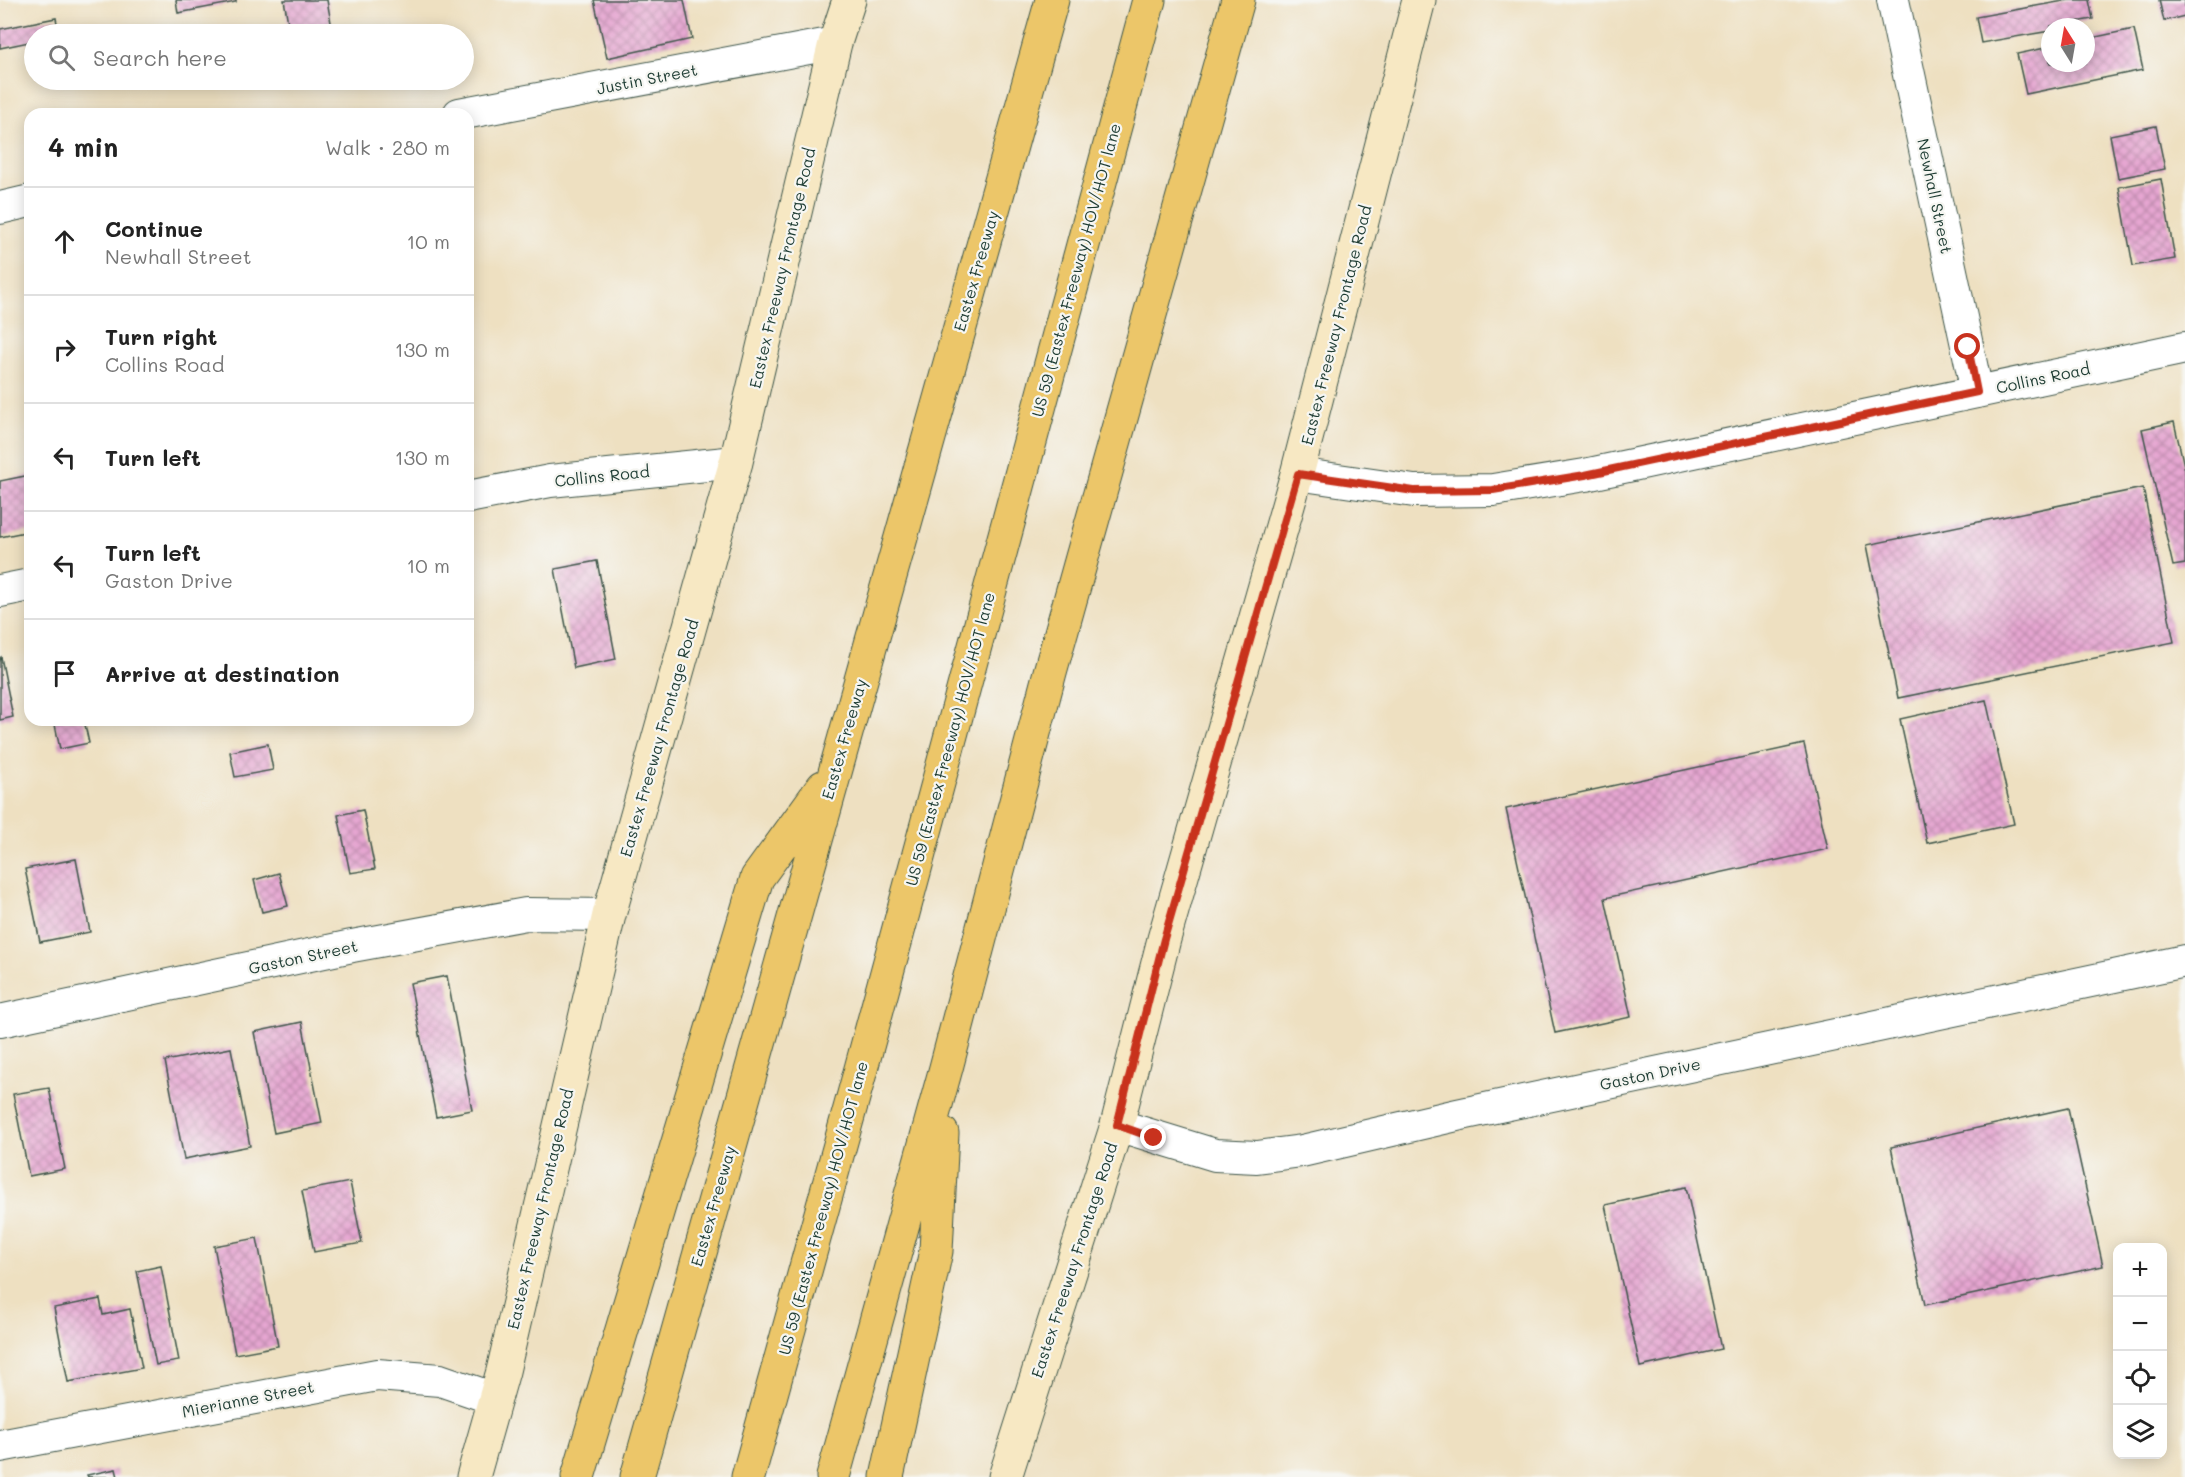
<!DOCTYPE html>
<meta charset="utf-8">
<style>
body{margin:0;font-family:Mali,sans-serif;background:#f6f6f6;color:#222}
.controls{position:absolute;right:18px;bottom:18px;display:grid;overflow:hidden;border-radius:12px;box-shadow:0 3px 15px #0003}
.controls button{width:54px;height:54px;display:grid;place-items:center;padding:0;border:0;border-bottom:2px solid #e0e0e0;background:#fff;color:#222;font:30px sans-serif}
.compass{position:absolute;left:2041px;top:18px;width:54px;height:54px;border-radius:50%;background:#fff;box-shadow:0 3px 15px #0003;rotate:349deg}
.stop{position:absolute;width:18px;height:18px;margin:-14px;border:4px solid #c8321e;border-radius:50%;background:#fff}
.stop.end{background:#c8321e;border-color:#fff;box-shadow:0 2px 6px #0008}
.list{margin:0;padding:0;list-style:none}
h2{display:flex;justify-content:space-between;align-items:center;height:78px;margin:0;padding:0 24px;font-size:26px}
h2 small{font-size:20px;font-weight:400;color:#767676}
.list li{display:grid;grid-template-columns:39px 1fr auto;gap:18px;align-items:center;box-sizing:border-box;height:108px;padding:0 24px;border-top:2px solid #e0e0e0}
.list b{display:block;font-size:22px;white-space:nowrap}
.list p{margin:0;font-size:20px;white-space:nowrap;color:#767676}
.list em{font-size:20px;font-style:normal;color:#767676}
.icon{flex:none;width:33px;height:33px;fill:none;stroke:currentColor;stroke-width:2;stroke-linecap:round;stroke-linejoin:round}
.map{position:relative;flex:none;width:2185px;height:1477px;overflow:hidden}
.search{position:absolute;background:#fff;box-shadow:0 3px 15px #0003;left:24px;top:24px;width:450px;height:66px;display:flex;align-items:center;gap:15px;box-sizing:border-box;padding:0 21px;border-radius:33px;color:#767676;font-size:22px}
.panel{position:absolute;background:#fff;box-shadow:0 3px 15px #0003;left:24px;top:108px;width:450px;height:618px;border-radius:18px}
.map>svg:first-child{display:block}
.building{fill:url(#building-cross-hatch)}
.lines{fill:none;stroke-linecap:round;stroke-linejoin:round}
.minor-casing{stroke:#3e5549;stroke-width:34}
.secondary-casing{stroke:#3e5549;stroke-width:35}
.motorway-casing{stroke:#3e5549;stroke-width:35}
.minor{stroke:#fff;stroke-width:32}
.secondary{stroke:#f7e8c3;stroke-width:33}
.motorway{stroke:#ecc669;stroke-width:33}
.route{stroke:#c8321e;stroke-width:8}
.labels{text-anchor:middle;stroke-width:4.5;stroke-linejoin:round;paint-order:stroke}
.street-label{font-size:16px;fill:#1f3d34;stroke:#f6f6f2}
</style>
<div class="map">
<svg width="2185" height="1477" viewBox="0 0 2185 1477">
<defs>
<pattern id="building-cross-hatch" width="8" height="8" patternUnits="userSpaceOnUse" patternTransform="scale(1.5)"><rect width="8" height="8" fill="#e6a6d1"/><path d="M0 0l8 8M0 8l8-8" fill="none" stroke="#ba88aa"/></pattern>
</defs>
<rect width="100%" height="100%" fill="#f6f6f2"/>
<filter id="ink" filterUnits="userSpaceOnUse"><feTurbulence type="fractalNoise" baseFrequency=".0167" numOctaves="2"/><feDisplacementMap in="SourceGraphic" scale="12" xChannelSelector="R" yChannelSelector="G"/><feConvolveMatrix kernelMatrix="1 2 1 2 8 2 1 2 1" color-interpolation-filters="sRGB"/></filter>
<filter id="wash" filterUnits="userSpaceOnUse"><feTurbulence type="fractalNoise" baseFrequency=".008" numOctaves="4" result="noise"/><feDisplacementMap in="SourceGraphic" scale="24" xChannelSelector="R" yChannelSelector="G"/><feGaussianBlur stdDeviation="1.35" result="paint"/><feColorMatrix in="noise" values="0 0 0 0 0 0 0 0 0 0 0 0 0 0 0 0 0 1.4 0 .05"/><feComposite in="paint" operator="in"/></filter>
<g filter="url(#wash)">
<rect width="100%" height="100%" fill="#eee0c1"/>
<g id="blocks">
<path class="building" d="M176,0H236V2L178,13Z
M284,0H327L333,34H290Z
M594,0H684L692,39L607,58Z
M2069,0H2089L2093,19L2051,26L2050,31L1981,43L1976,17Z
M2159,0H2185V16L2164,21Z
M56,18L59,34H34V41L0,48V29Z
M2134,29L2143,70L2026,94L2017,54L2050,47V63H2086V39Z
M2156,126L2165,169L2118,178L2110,135Z
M2161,179L2175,259L2133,266L2119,187Z
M2174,422L2185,470V564L2173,566L2142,429Z
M30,475V531L0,537V481Z
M2143,488L2174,642L1898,698L1867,545Z
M597,561L616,659L574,668L555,569Z
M1,657L13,717L0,720V658Z
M1986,700L2014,824L1927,843L1900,719Z
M54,720H84L89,743L60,749Z
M268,744L273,770L235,777L230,752Z
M1804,744L1828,849L1605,898L1631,1017L1555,1033L1506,809Z
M363,810L375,869L350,873L338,815Z
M76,859L90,932L40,942L25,869Z
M279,873L288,906L262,912L254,880Z
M447,976L472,1110L436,1117L410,983Z
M302,1022L322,1123L274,1133L254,1032Z
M231,1048L250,1146L184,1159L165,1061Z
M49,1088L65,1169L29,1176L13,1094Z
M2068,1108L2103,1266L1925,1305L1891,1147Z
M350,1182L362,1243L314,1252L302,1191Z
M1686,1187L1721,1349L1640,1367L1605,1205Z
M257,1238L278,1346L235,1354L214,1246Z
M161,1266L179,1361L156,1365L137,1271Z
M100,1299L103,1315L130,1309L142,1368L68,1382L54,1308Z
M116,1469L118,1477H88L87,1475Z"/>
</g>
</g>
<g filter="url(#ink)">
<use href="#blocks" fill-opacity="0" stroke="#3e5549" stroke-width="1.5"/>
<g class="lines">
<defs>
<path id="minor" d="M1893,0L1977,392
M459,114L835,43
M0,208L30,201
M1297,474L1414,491L1493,490L1585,475L2185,348
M468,497L550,481L736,462
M0,591L30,585
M0,1021L352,946L526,914L609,915
M1117,1125L1215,1155L1257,1157L1302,1151L1457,1115L2185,961
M0,1446L377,1375L440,1380L495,1399"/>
<path id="secondary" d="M473,1477L503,1371L609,915L736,462L835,43L849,0
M1005,1477L1117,1125L1164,939L1297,474L1419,0"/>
<path id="motorway" d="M578,1477L757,878L823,787
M637,1477L1052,0
M748,1477L861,1069L1149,0
M833,1477L946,1068L1050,672L1238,0
M887,1477L936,1251L942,1133"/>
</defs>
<use href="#minor" class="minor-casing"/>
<use href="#secondary" class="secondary-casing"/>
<use href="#motorway" class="motorway-casing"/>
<use href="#minor" class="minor"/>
<use href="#secondary" class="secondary"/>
<use href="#motorway" class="motorway"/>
</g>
</g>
<g class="lines" filter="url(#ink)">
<path class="route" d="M1154,1138L1117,1125L1164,939L1298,474L1414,491L1493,490L1585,475L1977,392L1968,347"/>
</g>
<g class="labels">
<g class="street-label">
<text transform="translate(647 79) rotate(-11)" y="6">Justin Street</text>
<text transform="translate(1935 196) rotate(78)" y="6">Newhall Street</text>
<text transform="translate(782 268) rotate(-77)" y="6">Eastex Freeway Frontage Road</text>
<text transform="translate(1076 270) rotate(-75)" y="6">US 59 (Eastex Freeway) HOV/HOT lane</text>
<text transform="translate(976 271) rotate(-74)" y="6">Eastex Freeway</text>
<text transform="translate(1336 325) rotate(-76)" y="6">Eastex Freeway Frontage Road</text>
<text transform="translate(2043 378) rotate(-12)" y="6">Collins Road</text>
<text transform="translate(602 476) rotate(-6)" y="6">Collins Road</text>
<text transform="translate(659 738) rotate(-74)" y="6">Eastex Freeway Frontage Road</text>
<text transform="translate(844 739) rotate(-74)" y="6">Eastex Freeway</text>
<text transform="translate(950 739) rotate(-75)" y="6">US 59 (Eastex Freeway) HOV/HOT lane</text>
<text transform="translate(303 957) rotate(-12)" y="6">Gaston Street</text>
<text transform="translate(1650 1074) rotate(-12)" y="6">Gaston Drive</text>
<text transform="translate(713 1206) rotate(-74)" y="6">Eastex Freeway</text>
<text transform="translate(823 1208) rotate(-75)" y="6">US 59 (Eastex Freeway) HOV/HOT lane</text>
<text transform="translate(540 1209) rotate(-77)" y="6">Eastex Freeway Frontage Road</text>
<text transform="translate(1074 1260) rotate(-72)" y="6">Eastex Freeway Frontage Road</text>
<text transform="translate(248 1399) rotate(-11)" y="6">Mierianne Street</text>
</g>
</g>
</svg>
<div class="controls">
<button>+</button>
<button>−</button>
<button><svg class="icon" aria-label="locate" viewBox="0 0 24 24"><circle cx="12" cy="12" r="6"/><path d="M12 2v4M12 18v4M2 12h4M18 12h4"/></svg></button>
<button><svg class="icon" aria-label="layers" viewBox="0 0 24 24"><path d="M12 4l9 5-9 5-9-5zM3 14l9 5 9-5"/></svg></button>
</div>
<svg class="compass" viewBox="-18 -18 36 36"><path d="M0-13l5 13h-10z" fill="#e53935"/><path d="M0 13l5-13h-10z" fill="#767676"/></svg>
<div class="stop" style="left:1968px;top:347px"></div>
<div class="stop end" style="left:1154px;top:1138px"></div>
<div class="search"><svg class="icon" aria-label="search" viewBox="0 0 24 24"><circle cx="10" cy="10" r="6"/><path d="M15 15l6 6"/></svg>Search here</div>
<section class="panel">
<h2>4 min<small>Walk · 280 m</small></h2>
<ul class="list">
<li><svg class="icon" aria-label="ahead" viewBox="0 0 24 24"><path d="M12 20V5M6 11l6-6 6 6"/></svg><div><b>Continue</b><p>Newhall Street</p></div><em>10 m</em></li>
<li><svg class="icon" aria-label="right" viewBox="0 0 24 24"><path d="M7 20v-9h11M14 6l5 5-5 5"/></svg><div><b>Turn right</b><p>Collins Road</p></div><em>130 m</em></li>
<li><svg class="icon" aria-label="left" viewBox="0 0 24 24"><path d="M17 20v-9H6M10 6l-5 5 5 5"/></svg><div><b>Turn left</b></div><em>130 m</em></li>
<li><svg class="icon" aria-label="left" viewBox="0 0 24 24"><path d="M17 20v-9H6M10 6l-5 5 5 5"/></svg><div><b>Turn left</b><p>Gaston Drive</p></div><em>10 m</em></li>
<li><svg class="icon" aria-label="arrive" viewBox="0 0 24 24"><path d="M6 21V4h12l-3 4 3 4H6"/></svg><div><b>Arrive at destination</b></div></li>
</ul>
</section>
</div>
